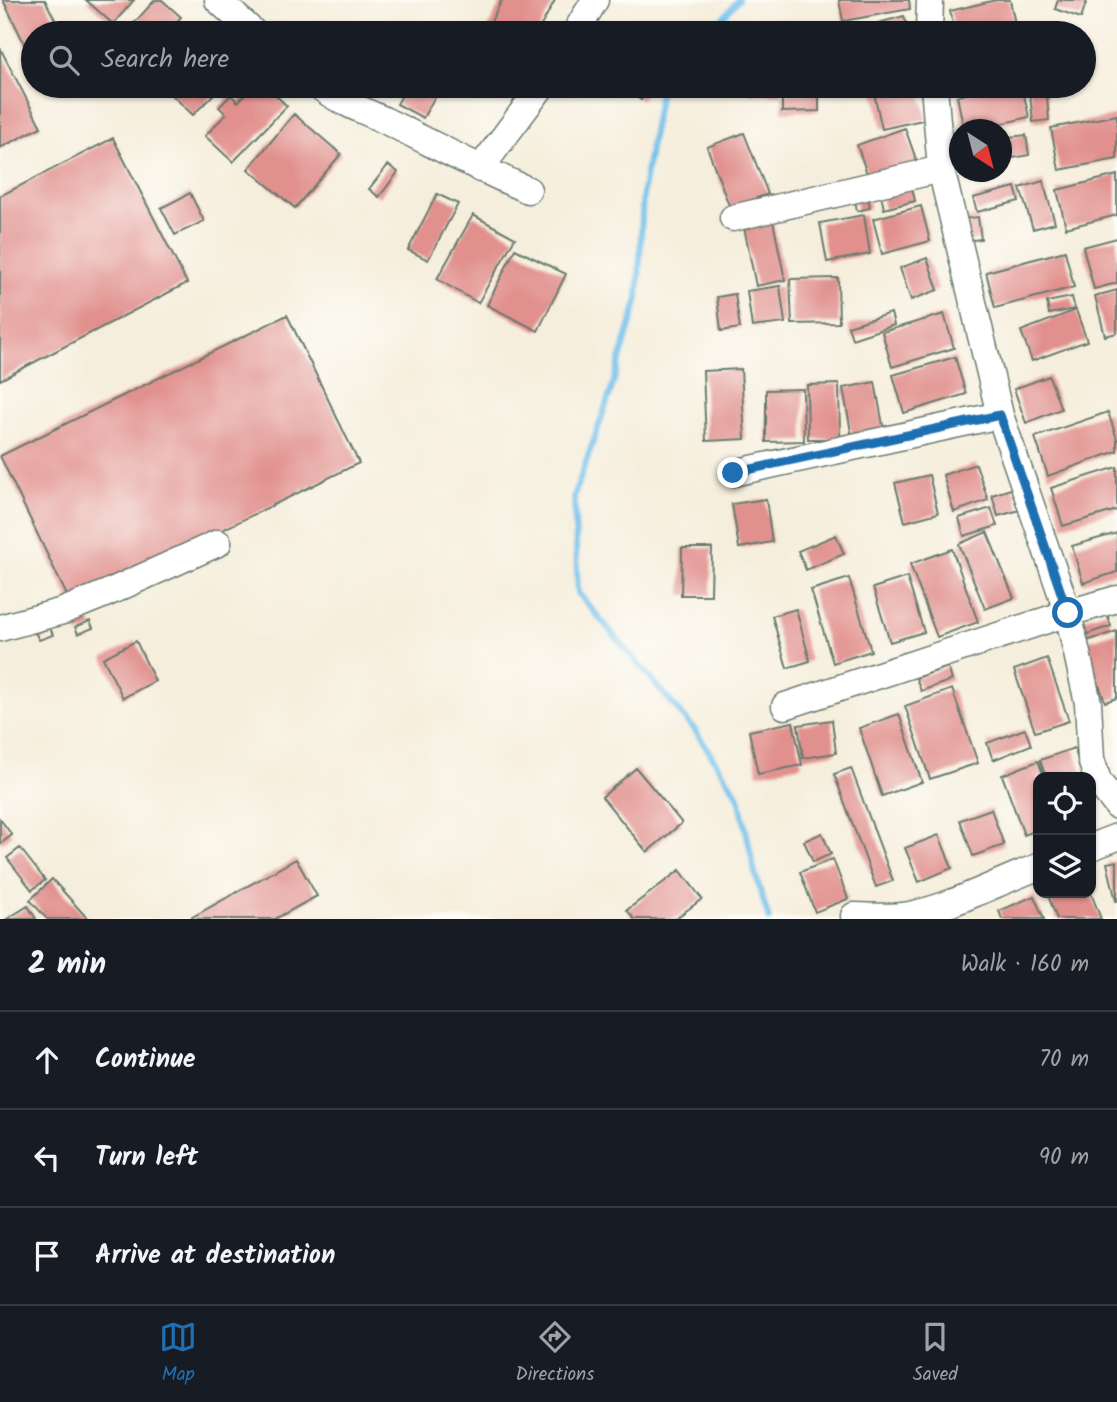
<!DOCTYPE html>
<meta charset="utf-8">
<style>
body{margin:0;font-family:Kalam,sans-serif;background:#242831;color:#f1f3f6}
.controls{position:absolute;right:21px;bottom:21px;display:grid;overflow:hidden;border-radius:14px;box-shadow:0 2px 5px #0004}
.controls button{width:63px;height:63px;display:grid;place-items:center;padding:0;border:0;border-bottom:2px solid #363941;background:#171b24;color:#f1f3f6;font:35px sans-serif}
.compass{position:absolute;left:949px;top:119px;width:63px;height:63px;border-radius:50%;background:#171b24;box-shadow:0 2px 5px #0004;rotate:144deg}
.stop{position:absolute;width:21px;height:21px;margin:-16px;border:5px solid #1f6fb2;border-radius:50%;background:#fff}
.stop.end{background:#1f6fb2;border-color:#fff;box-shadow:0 2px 7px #0008}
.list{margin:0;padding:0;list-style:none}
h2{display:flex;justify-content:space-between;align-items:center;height:91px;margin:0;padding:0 28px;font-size:30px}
h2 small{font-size:23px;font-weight:400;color:#9ea1a6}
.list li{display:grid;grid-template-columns:46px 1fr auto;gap:21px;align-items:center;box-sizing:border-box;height:98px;padding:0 28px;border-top:2px solid #363941}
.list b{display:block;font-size:26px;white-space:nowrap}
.list em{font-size:23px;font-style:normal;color:#9ea1a6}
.icon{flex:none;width:38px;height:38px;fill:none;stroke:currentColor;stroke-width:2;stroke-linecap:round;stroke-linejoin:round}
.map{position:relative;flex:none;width:1117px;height:919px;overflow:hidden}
.search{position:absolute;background:#171b24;box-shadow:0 2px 5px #0004;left:21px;right:21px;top:21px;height:77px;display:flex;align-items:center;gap:18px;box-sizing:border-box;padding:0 24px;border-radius:38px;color:#9ea1a6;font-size:26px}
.sheet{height:385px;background:#171b24}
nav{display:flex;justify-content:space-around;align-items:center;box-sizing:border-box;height:98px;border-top:2px solid #363941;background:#171b24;font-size:19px;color:#9ea1a6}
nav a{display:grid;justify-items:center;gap:4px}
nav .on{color:#1f6fb2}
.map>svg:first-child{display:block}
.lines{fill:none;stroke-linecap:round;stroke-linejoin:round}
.stream{stroke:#6ec0ea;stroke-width:6}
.building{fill:#e1908d}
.minor-casing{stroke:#6a7b6f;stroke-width:29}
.minor{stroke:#fff;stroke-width:26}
.route{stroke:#1f6fb2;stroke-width:9}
</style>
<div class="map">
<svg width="1117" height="919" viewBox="0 0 1117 919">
<rect width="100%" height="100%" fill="#fdfcf7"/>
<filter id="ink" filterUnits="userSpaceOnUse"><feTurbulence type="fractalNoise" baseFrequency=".0143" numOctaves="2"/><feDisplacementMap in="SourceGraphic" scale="14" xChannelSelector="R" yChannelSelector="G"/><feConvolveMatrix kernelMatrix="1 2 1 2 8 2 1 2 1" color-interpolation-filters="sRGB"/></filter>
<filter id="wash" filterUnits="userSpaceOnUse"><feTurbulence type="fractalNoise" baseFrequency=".00686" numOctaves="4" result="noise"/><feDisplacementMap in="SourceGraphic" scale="28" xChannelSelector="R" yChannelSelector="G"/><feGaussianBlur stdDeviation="1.57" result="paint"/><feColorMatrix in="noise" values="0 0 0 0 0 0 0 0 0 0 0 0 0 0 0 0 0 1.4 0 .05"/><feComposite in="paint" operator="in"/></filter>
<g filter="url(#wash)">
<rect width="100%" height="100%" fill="#f6eedc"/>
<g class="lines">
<path class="stream" d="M710,33L738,0
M664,86L660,91L643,190L638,299L610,394L574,496L578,593L694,729L739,797L755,873L769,919"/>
</g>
<g id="blocks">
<path class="building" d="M3,0H45L62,33H33V61Z
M86,0H134L113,24Z
M155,0H162L181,17L167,33H125Z
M502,0H555L537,33H499L488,27Z
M839,0H909L910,9L843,21Z
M996,0H1010L1015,24L975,33H955L950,11Z
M1058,0H1087L1081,18L1055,9Z
M904,16L909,33H857L856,29Z
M0,48L41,127L0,148Z
M175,86H222L193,115L169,92Z
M253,86H266L287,106L233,162L205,136L226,114L219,107L231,95L238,102Z
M407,86H441L423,118L397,104Z
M477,86H502L494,97Z
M622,86H652L641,100Z
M749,86H781V95L749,93Z
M907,86H919L927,119L882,129L874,93Z
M1002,86H1022L1029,117L974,130H964L957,96Z
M1029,86H1046L1049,120L1033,122Z
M819,92V111L782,112V94Z
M294,114L341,154L295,208L248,169Z
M1117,115V159L1059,170L1051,128Z
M905,128L918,165L870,182L857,145Z
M744,133L768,194L730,208L707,147Z
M1026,135L1029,155L1002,160V138Z
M113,138L187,283L0,380V196Z
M388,165L398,172L379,197L369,189Z
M1117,175V215L1066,228L1057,190Z
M1043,181L1055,223L1033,229L1020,188Z
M1015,187L1019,201L977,212L973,198Z
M912,188L915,201L884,209L881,195Z
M190,193L204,221L175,235L161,208Z
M437,194L458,204L428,260L408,250Z
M868,197L870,208L857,211L855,200Z
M921,206L930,241L882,254L873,219Z
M473,215L515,238L478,303L437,279Z
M864,215L870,254L827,262L820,223Z
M978,217L981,239L966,241L963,219Z
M773,221L785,280L756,286L744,227Z
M1117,238V283L1094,289L1083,247Z
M515,249L566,274L538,331L487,305Z
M1065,251L1074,287L995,308L986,272Z
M927,258L938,290L911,300L900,268Z
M838,278L839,323L792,324L790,279Z
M780,286L785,323L752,327L747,291Z
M1117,290V333L1105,336L1095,296Z
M735,294L740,328L721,331L717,297Z
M1072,297L1075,309L1049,314L1047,302Z
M1076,310L1087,341L1032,361L1021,331Z
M891,313L894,325L852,339L848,326Z
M944,314L954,348L892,367L882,332Z
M287,315L359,463L71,604L0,456Z
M955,357L966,394L904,413L893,375Z
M741,369L745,439L706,441L703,371Z
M1049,376L1061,409L1026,423L1014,389Z
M875,382L884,431L852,437L843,388Z
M839,384L840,439H808L807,385Z
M803,389L804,441L766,442V390Z
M1108,412L1117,439V451L1048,476L1035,437Z
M976,464L988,500L954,512L943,475Z
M1117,467V510L1063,526L1051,488Z
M929,475L938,513L905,522L895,483Z
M1014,488L1020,510L998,516L992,495Z
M766,499L772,542L739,548L732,504Z
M991,508L997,526L964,536L959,518Z
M987,532L1014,598L985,609L959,544Z
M1117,533V572L1083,583L1072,546Z
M836,535L844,554L806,570L798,551Z
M682,548H712L711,595H681Z
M952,549L978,622L937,637L910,564Z
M907,577L924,632L890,642L873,588Z
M849,578L871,651L833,663L811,590Z
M796,609L810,661L787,668L772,616Z
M1106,611L1111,626L1087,634L1082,619Z
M90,621L93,628L78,634L75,627Z
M49,626L53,635L39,640L35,632Z
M1117,631V698L1105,702L1084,642Z
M136,641L155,681L123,698L103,658Z
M1047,658L1069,721L1035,732L1014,670Z
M948,667L952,680L921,691L916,678Z
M952,689L978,763L930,779L905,706Z
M899,714L922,782L882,796L859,728Z
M832,720L836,753L803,758L798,725Z
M793,722L802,765L758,774L749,731Z
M1025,729L1031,745L993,760L987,743Z
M1074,748L1084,777H1046L1040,760Z
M1038,761L1044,777H1038V830L1024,835L1002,775Z
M636,768L682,823L647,852L602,797Z
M851,768L893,881L876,887L834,774Z
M991,809L1004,845L973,856L960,820Z
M0,819L12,835L0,844Z
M822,833L831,854L813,862L804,841Z
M939,835L952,868L919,882L905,848Z
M20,848L45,880L32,890L7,858Z
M296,859L317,896L275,919H189Z
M833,859L848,899L815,912L800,872Z
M1117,861V901H1116L1107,863Z
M680,870L702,899L675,919H634L627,910Z
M52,879L88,919H47L30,900Z
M1047,893H1091L1101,919H1057Z
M1034,896L1044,919H1002L999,911Z
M28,906L36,919H7Z"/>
</g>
</g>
<g filter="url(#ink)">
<use href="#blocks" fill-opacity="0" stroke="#6a7b6f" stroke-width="2"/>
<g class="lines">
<defs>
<path id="minor" d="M218,0L254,33
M575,33L595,0
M929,33L930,0
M319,86C339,102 363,110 386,121C433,144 479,169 528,190
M934,86L941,169L1000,415L1068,613L1088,703L1091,759L1098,781L1117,806
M480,169L542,86
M733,218L941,169
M733,473L1000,415
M0,628L63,611L105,594L218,543
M785,706L1068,613L1117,599
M1091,847L1117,837
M854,916C873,917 891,918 909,915C952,907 997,882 1038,867"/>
</defs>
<use href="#minor" class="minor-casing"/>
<use href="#minor" class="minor"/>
</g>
</g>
<g class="lines" filter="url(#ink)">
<path class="route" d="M733,473L1000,415L1068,613"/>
</g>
</svg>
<div class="controls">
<button><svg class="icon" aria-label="locate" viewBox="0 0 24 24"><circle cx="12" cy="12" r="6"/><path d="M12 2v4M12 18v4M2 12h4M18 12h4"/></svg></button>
<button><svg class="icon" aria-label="layers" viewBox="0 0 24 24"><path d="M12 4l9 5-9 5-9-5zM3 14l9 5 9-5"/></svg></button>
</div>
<svg class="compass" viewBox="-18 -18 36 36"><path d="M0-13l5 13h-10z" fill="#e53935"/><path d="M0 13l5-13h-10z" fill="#9ea1a6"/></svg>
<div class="stop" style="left:1068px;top:613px"></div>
<div class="stop end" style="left:733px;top:473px"></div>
<div class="search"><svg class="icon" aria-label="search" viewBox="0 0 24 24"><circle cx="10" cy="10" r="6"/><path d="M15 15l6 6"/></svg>Search here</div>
</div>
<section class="sheet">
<h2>2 min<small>Walk · 160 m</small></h2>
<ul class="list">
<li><svg class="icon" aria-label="ahead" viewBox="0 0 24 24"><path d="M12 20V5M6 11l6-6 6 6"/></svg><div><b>Continue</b></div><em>70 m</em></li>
<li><svg class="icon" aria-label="left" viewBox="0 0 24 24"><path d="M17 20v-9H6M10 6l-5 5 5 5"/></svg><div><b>Turn left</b></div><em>90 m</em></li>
<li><svg class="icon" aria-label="arrive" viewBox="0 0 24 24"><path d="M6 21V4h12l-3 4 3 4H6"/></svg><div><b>Arrive at destination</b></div></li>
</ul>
</section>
<nav>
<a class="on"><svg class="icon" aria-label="map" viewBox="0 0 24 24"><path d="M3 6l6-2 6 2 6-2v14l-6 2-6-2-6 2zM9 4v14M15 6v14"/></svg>Map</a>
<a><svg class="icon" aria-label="directions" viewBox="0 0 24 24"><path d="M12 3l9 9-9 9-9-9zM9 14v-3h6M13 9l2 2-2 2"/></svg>Directions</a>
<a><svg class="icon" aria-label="saved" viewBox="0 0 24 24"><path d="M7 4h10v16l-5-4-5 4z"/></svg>Saved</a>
</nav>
